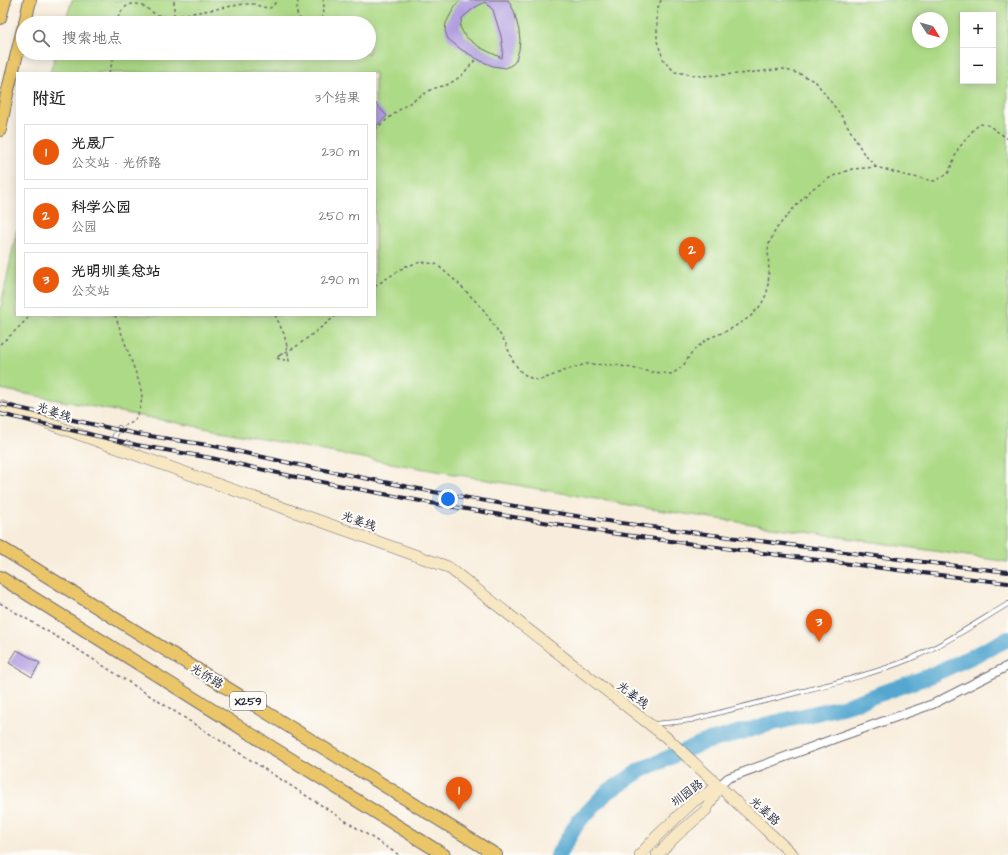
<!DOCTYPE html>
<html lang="zh">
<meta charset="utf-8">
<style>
body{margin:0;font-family:"Architects Daughter","LXGW WenKai TC",sans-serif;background:#f6f6f6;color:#202124}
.controls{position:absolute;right:12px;top:12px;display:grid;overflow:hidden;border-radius:0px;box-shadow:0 2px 10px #0003}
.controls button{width:36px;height:36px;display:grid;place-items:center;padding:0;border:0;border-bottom:1px solid #e0e0e0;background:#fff;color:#202124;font:20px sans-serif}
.compass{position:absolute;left:912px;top:12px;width:36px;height:36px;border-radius:50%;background:#fff;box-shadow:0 2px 10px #0003;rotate:127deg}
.you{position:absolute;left:448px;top:499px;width:14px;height:14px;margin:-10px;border:3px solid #fff;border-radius:50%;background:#1a73e8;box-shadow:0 0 0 6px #1a73e833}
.badge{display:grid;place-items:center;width:26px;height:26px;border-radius:50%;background:#ea580c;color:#fff;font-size:13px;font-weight:700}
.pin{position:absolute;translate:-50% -33px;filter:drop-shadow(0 1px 2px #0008)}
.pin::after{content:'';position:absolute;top:21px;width:14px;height:12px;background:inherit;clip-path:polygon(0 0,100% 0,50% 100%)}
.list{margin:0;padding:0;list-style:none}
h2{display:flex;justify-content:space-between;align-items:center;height:52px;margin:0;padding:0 16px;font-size:17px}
h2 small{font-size:13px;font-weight:400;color:#757577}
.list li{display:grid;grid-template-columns:26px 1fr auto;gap:12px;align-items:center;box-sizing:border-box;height:56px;margin:0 8px 8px;padding:0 8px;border:1px solid #e0e0e0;border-radius:0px}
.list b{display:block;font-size:15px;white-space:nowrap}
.list p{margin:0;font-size:13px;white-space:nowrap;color:#757577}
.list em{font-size:13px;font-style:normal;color:#757577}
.icon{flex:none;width:22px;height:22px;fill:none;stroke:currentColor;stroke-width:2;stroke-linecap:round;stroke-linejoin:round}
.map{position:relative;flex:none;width:1008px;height:855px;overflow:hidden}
.search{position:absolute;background:#fff;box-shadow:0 2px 10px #0003;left:16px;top:16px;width:360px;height:44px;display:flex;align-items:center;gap:10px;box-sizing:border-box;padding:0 14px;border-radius:22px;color:#757577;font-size:15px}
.panel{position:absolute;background:#fff;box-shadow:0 2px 10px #0003;left:16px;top:72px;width:360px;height:244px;border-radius:0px}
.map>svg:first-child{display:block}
.green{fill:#adda86;stroke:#687e60;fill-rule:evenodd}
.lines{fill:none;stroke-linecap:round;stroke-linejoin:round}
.river{stroke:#55a7d0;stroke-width:16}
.building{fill:#b09ce0;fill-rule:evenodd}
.lane-casing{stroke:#6d6973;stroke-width:5.5}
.street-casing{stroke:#6d6973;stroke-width:10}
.secondary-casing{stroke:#6d6973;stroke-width:12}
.primary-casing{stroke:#6d6973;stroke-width:14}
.path{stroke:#6d6973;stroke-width:1.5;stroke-dasharray:3 3;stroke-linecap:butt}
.lane{stroke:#fff;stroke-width:4}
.street{stroke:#fff;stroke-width:8}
.secondary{stroke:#f7e8c3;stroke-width:11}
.primary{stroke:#eac669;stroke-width:12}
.rail-casing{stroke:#22223b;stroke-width:4}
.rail{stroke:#fdfcf7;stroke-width:2.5;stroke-dasharray:8;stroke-linecap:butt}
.path-bridge{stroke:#6d6973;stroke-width:1.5;stroke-dasharray:3 3;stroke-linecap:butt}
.labels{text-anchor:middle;stroke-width:4;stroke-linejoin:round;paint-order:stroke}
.shield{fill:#fdfcf7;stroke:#646373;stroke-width:1}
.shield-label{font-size:11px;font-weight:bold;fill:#22223b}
.street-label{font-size:12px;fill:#22223b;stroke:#fdfcf7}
</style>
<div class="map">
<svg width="1008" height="855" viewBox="0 0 1008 855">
<rect width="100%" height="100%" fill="#fdfcf7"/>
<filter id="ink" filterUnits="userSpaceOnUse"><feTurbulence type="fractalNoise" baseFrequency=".025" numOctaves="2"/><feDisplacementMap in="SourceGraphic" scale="8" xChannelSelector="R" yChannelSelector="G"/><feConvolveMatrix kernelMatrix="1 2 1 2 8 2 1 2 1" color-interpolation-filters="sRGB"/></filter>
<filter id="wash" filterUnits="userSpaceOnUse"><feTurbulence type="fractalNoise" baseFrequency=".012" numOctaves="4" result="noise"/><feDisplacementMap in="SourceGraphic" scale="16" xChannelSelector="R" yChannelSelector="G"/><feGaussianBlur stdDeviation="0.9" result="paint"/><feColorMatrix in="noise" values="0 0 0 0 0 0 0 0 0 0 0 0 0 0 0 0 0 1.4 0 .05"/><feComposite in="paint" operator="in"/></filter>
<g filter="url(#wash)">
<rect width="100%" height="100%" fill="#f8eddc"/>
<path class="green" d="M72,0H1008V562L658,510L340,454L0,389V311L17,229V315H375V73H50L56,53H369V23H65ZM963,15H993V81H963ZM918,18H942V42H918Z"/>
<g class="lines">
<path class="river" d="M558,855L578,822L606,793L641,770L702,743L769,724L846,706L927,677L973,656L1008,639"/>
</g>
<g id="blocks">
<path class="building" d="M460,0H508L514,11L519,31L520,40L519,50L516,60L513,64L506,68L493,66L481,61L462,50L448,39L445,31L446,23L455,6ZM485,2L493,10L501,36L503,49L502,58L481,48L471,41L465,36L460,27L462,18L474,8Z
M375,103L387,116L375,127Z
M17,650L40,663L32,677L9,663Z"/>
</g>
</g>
<g filter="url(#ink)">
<use href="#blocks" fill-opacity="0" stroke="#6d6973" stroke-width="1"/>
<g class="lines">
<defs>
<path id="lane" d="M110,445L119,428
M653,724L676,722L691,720C729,710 766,701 803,691C839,682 876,673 910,659C945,644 976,623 1008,604"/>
<path id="street" d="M719,786L728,778L839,737L933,704L1008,666"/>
<path id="secondary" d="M0,406L448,567L667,738L719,786L793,855
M640,855L656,837L694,801L719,786
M657,855L678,834L706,810L719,786"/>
<path id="primary" d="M0,18L5,0
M25,23L30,0
M0,130L7,94L23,29
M0,547L496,855
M0,577L444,855"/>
</defs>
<use href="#lane" class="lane-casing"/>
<use href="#street" class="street-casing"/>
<use href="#secondary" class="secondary-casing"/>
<use href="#primary" class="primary-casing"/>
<path class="path" d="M298,0C297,12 294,16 306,23
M661,0L657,10V41L664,61L675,72L701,76L738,74L783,69L800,74L816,82L843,118L864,154L876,167
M174,16V0
M116,23C119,12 127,0 141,5C147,8 151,12 157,15C161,16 166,16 170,17L244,4H254L262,7L270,8L274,5L276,0
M317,23C325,16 325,9 323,0
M109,73L115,53
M375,129L403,107L432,89L449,84L461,76L477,58
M375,286L406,266L421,262L436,264L458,283L483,309L505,342L513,361L520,371L528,377L537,380L543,379L569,369L586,364L616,365L652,372L672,374L683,366L692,352L707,339L729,330L750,317L761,305L767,293L769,274L768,246L776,229L792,210L812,189L833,176L852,169L876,167L904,175L934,181L948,174L958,149L974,129L980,124L988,125L1008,139
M115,315L139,382L142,394L141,405L135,420L131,423L124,426
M275,315L284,334L287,346
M0,344L11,335L31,315
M280,355L297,346L337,315
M0,603L77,649L399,855"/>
<use href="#lane" class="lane"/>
<use href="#street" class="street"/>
<use href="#secondary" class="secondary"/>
<use href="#primary" class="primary"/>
<defs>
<path id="rail" d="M0,404L137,434L214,446L294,464L434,492L532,509L614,522L898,559L1008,572
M0,414L137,445L211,458L291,476L436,504L610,533L716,547L897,570L1008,583"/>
</defs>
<use href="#rail" class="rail-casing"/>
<use href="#rail" class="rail"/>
<path class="path-bridge" d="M280,355L276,358L289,361L287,346"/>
</g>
</g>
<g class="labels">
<rect class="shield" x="230" y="692" width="36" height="18" rx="3"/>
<g class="shield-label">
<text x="248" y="705">X259</text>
</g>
<g class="street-label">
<text transform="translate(54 412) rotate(20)" y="4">光姜线</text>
<text transform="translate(359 521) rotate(20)" y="4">光姜线</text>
<text transform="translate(207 676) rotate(32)" y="4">光侨路</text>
<text transform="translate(633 695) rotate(38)" y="4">光姜线</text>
<text transform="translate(687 793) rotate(-37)" y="4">圳园路</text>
<text transform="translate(765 811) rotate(43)" y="4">光姜路</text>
</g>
</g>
</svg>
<div class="controls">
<button>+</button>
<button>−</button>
</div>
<svg class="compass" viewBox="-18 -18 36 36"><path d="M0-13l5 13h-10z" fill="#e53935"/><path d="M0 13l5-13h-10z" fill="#757577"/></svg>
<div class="you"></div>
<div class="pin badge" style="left:459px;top:810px">1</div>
<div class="pin badge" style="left:692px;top:270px">2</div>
<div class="pin badge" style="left:819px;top:642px">3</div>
<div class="search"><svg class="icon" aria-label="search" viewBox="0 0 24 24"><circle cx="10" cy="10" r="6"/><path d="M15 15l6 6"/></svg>搜索地点</div>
<section class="panel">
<h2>附近<small>3个结果</small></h2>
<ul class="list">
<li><span class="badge">1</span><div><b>光晟厂</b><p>公交站 · 光侨路</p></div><em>230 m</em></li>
<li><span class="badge">2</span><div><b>科学公园</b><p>公园</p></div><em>250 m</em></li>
<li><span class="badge">3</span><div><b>光明圳美总站</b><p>公交站</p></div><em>290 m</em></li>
</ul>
</section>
</div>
